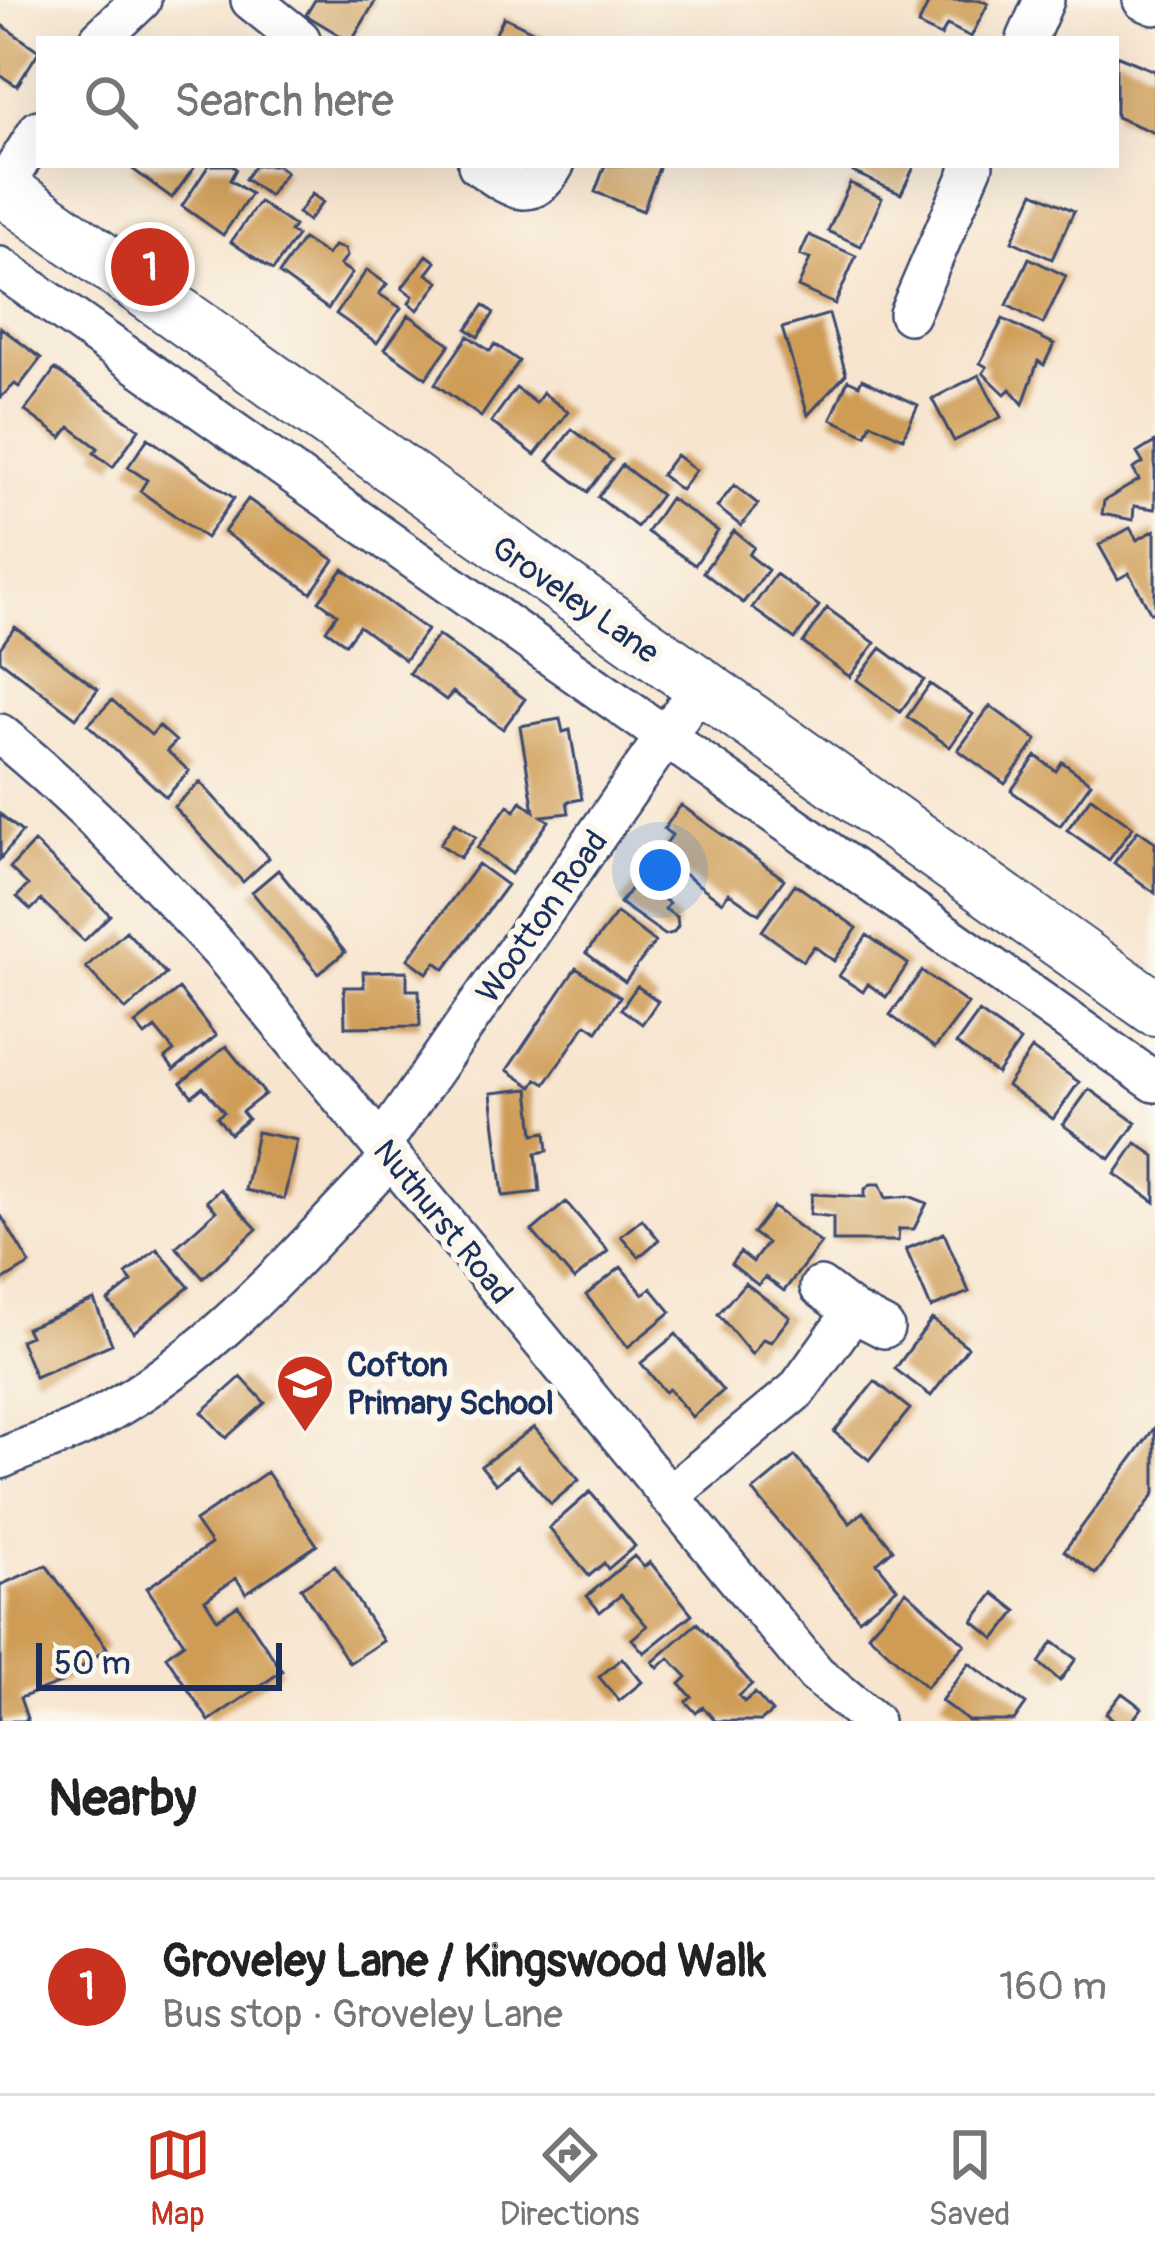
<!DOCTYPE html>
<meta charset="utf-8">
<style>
body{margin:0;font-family:Pangolin,sans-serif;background:#f2f2f2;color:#222}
.scale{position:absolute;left:36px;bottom:30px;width:246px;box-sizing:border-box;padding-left:12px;border:6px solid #1b2f5e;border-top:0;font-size:33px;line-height:42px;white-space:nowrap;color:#1b2f5e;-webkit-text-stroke:9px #fbf7ec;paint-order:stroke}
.you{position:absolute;left:660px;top:870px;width:42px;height:42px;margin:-30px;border:9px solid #fff;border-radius:50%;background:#1a73e8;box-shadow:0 0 0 18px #1a73e833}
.badge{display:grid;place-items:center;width:78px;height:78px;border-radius:50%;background:#c8321e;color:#fff;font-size:39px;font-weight:700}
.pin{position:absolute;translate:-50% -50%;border:6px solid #fff;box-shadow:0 3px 12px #0006}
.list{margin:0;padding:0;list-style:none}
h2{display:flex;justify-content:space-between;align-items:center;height:156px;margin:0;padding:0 48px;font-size:51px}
h2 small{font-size:39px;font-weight:400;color:#767676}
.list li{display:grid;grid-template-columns:78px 1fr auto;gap:36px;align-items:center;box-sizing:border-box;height:216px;padding:0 48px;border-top:3px solid #e0e0e0}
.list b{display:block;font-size:45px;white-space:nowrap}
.list p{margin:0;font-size:39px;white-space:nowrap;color:#767676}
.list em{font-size:39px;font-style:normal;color:#767676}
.icon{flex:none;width:66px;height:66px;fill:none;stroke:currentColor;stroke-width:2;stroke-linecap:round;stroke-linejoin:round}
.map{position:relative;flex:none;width:1155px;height:1721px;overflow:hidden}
.search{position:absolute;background:#fff;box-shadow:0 12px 48px #0002;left:36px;right:36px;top:36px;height:132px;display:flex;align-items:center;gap:30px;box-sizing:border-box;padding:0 42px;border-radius:0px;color:#767676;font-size:45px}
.sheet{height:372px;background:#fff}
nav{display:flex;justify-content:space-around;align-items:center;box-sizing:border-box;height:168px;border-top:3px solid #e0e0e0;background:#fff;font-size:33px;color:#767676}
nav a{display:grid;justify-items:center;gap:6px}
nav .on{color:#c8321e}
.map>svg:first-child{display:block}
.building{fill:#cf9c55}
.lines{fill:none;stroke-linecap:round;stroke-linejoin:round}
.minor-casing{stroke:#3c4a6f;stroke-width:44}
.secondary-casing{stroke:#3c4a6f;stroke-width:58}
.minor{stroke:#fff;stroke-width:39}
.secondary{stroke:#fff;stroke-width:54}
.labels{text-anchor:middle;stroke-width:12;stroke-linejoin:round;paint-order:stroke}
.street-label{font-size:33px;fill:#1b2f5e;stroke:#fbf7ec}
.poi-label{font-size:33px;font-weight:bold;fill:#1b2f5e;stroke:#fbf7ec;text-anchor:start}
</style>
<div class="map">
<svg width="1155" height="1721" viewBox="0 0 1155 1721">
<rect width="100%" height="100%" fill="#fbf7ec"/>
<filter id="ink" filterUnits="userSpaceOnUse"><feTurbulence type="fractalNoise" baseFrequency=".00833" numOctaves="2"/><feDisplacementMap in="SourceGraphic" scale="24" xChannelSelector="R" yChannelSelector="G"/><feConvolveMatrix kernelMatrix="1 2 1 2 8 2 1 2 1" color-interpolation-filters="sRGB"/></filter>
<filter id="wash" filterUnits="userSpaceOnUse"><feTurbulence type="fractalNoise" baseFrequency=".004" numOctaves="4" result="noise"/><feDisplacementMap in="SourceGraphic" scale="48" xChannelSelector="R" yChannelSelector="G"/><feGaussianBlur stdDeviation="2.7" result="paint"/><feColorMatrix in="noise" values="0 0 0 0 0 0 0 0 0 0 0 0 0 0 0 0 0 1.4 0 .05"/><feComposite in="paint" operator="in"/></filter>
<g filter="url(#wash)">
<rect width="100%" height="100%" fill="#f7e5cf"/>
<g id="blocks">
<path class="building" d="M315,0H376L353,39H346L306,15Z
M930,0H980L988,4L971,37L947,25L941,36L918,25Z
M504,17L549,39H493Z
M0,24L39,51L17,86L0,75Z
M1116,55L1155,71V133L1116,117Z
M127,165H196L172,198Z
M209,165H231L236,169L230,180L251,194L223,235L182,206Z
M255,165H277L286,172L269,196L245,179Z
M605,165H660L643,211L595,192Z
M856,165H915L901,194L853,172Z
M850,183L882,198L861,246L828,231Z
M1034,192L1074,211L1052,259L1012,241Z
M312,194L323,202L308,221L298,213Z
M259,202L294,226L290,232L297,236L273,270L231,242Z
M809,235L856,256L835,304L798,287L810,259L800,255Z
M303,239L327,255L334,246L345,249L347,256L340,265L352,273L328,309L279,274Z
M427,255L436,262L427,274L439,282L418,310L409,303L413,296L402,288Z
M1029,258L1066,276L1043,324L1007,305Z
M367,270L387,284L379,294L401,308L377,343L336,314Z
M484,305L494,313L478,337L467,329Z
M829,314L846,374L808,415L782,328Z
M409,315L450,344L426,378L385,349Z
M1003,319L1054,344L1044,365L1038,361L1023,404L1010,389L1005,394L983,373L987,367L980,363Z
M0,327L41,358L19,387L15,384L0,398Z
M468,336L490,351L495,344L519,361L481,417L435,384Z
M55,369L139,429L113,467L94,453L98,448L70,427L62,438L25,411Z
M979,375L1001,417L954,441L932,399Z
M862,379L918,405L903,438L871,423L866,435L831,419L848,380L859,385Z
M516,388L536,403L543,393L568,412L535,455L491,422Z
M572,429L612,460L588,492L548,461Z
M148,438L234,498L206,538L140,491L147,480L128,467Z
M1155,442V509L1134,506L1133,520L1102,514L1104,501L1139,480L1133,469L1143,463L1137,453Z
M676,455L696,470L681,490L661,475Z
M622,465L661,495L637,527L598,497Z
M734,485L758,504L741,526L717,507Z
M670,498L718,531L695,565L647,532Z
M248,499L334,560L311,593L224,532Z
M1130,528L1137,540L1155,530V611L1151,613L1129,573L1118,579L1099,545Z
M734,531L754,547L749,555L768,570L743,603L703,572Z
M343,569L427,630L405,660L359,626L346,644L326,630L337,614L319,601Z
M776,574L819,606L795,639L752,608Z
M827,608L875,643L850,677L803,643Z
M15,627L98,689L76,718L0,660V648Z
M438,635L525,699L503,729L453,692L446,700L409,673Z
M881,648L924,680L900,712L857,680Z
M930,684L973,714L950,747L907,717Z
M112,700L151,735L159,726L176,741L167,751L189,771L166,797L88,725Z
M990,706L1037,740L1005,784L958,750Z
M560,719L563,732L570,730L582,799L567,802L569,813L542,816L549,821L511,874L477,848L508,805L515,811L521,801L534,811L520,726Z
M1036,756L1056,771L1062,762L1091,783L1060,826L1011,791Z
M200,782L269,858L243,882L174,807Z
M1091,797L1133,827L1109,860L1067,830Z
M681,805L784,879L759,914L729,893L722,902L658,855L672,835L664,829Z
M0,814L22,832L0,859Z
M455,822L476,837L460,858L440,844Z
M1138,830L1155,842V893L1114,863Z
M34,842L110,915L84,941L41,900L31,910L17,897L28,885L10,868Z
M478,864L507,885L445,969L436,962L427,973L408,959Z
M278,870L345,952L319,974L252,892Z
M637,880L669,903L665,909L677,917L678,926L673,933L665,935L620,903Z
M795,884L857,928L834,961L814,946L803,961L762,931Z
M617,913L655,942L625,982L586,953Z
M126,931L166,974L126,1010L86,967Z
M867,935L908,964L886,997L868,984L863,992L839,976Z
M576,968L620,997L597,1031L586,1024L545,1084L537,1079L532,1087L507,1070Z
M407,971V990H419L420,1026L345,1027L344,987H364L363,972Z
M922,971L968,1004L935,1048L890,1015Z
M637,986L658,1001L642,1024L621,1009Z
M179,989L216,1036L174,1070L165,1058L174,1051L155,1028L145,1036L135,1024Z
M979,1012L1020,1041L997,1074L956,1044Z
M226,1046L265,1094L242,1112L248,1119L230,1134L217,1117L224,1112L203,1087L192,1096L181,1083Z
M1032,1049L1079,1082L1053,1119L1007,1086Z
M529,1089L534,1134L546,1132L548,1151L536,1153L540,1192L503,1196L491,1093Z
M1089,1089L1136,1123L1110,1159L1063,1125Z
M257,1132L297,1140L284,1199L245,1190Z
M1136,1143L1155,1156V1202L1115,1174Z
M871,1184H880L886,1198L909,1196L927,1203L914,1229H899L898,1241H833V1217L810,1214L812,1194L865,1197V1189Z
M220,1189L257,1229L203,1278L176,1247L216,1211L207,1201Z
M566,1202L608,1251L574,1280L532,1231Z
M773,1207L821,1243L784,1291L765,1277L758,1285L731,1264L740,1252L753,1262L767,1243L753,1233Z
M0,1214L30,1264L0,1282Z
M642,1219L659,1240L639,1257L621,1236Z
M944,1233L969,1292L931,1308L906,1249Z
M157,1249L189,1287L134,1332L108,1301L132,1282L126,1274Z
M621,1267L643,1294L651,1288L671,1312L628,1347L586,1295Z
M745,1283L790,1317L771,1342L763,1339L752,1355L718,1314Z
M94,1300L112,1344L35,1377L20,1340L30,1336L26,1328Z
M932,1319L968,1347L931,1396L895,1369Z
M676,1334L723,1391L692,1417L669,1389L665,1392L641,1363Z
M241,1377L265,1403L226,1438L202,1412Z
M875,1381L910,1409L869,1460L834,1432Z
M534,1427L579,1480L551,1504L517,1466L496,1484L481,1466Z
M1155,1427V1493L1096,1574L1064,1551Z
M795,1456L850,1523L863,1512L893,1549L877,1563L897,1588L859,1619L753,1491Z
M267,1472L317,1545L246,1593L236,1578L205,1600L217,1619L238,1605L282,1671L209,1721L166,1656L184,1643L147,1588L211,1544L195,1521Z
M590,1492L635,1546L608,1569L604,1563L589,1576L549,1528Z
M634,1556L644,1567L650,1562L692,1614L644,1653L632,1639L647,1626L621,1595L600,1612L587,1596Z
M46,1565L107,1648L61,1683L20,1698L28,1721H0V1585Z
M335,1566L383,1641L349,1663L301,1588Z
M906,1591L965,1644L926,1687L868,1634Z
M994,1593L1017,1611L995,1639L973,1621Z
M697,1623L752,1684L739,1696L744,1702L755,1693L772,1712L761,1721H715L703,1707L696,1713L686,1702L692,1697L680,1684L687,1677L669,1658L658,1668L653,1662Z
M1053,1642L1076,1659L1060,1681L1039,1663Z
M622,1658L642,1682L619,1701L599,1677Z
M969,1663L1026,1704L1014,1721H968L941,1701Z
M1122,1693L1142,1708L1132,1721H1116L1106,1714Z"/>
</g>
</g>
<g filter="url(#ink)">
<use href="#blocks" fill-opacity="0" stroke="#3c4a6f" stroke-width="3"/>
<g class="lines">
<defs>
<path id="minor" d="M251,0L300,39
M1143,0L1155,5
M100,39L141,0
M1027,39L1044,0
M478,165C508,185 531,207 554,165
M2,189L39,130
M0,267L1155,1082
M909,314L973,165
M0,734C81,800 151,875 222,952L816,1674L873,1721
M381,1145L700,687
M820,1287L853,1312L884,1328
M0,1459C28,1446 58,1438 86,1424C209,1362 297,1255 391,1158
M669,1496L797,1390L853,1312"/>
<path id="secondary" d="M0,187L1155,1008"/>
</defs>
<use href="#minor" class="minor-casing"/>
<use href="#secondary" class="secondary-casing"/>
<use href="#minor" class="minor"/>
<use href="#secondary" class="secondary"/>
</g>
</g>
<defs>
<symbol id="school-pin" viewBox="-11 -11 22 30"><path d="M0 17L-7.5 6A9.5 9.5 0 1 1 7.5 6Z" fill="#c8321e" stroke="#fbf7ec"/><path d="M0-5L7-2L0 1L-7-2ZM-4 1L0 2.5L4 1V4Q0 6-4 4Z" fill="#fff"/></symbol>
</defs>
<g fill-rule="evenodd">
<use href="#school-pin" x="272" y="1350" width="66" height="90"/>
</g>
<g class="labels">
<g class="street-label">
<text transform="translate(576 599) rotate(35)" y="12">Groveley Lane</text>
<text transform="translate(541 916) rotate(-55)" y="12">Wootton Road</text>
<text transform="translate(444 1221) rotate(51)" y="12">Nuthurst Road</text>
</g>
<g class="poi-label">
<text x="347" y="1376">Cofton<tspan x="347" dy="38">Primary School</tspan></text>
</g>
</g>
</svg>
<div class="scale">50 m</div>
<div class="you"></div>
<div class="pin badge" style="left:150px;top:267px">1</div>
<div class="search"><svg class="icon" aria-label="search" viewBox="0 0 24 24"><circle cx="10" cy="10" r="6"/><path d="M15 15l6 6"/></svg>Search here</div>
</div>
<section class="sheet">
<h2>Nearby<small></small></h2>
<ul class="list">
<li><span class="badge">1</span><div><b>Groveley Lane / Kingswood Walk</b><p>Bus stop · Groveley Lane</p></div><em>160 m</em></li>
</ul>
</section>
<nav>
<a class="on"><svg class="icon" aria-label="map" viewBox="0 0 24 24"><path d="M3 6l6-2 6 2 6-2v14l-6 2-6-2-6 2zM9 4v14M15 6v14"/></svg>Map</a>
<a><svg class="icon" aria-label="directions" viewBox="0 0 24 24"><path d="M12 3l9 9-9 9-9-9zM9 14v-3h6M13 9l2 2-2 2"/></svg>Directions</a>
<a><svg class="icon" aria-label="saved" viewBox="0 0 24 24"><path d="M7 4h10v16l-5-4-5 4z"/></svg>Saved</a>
</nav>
